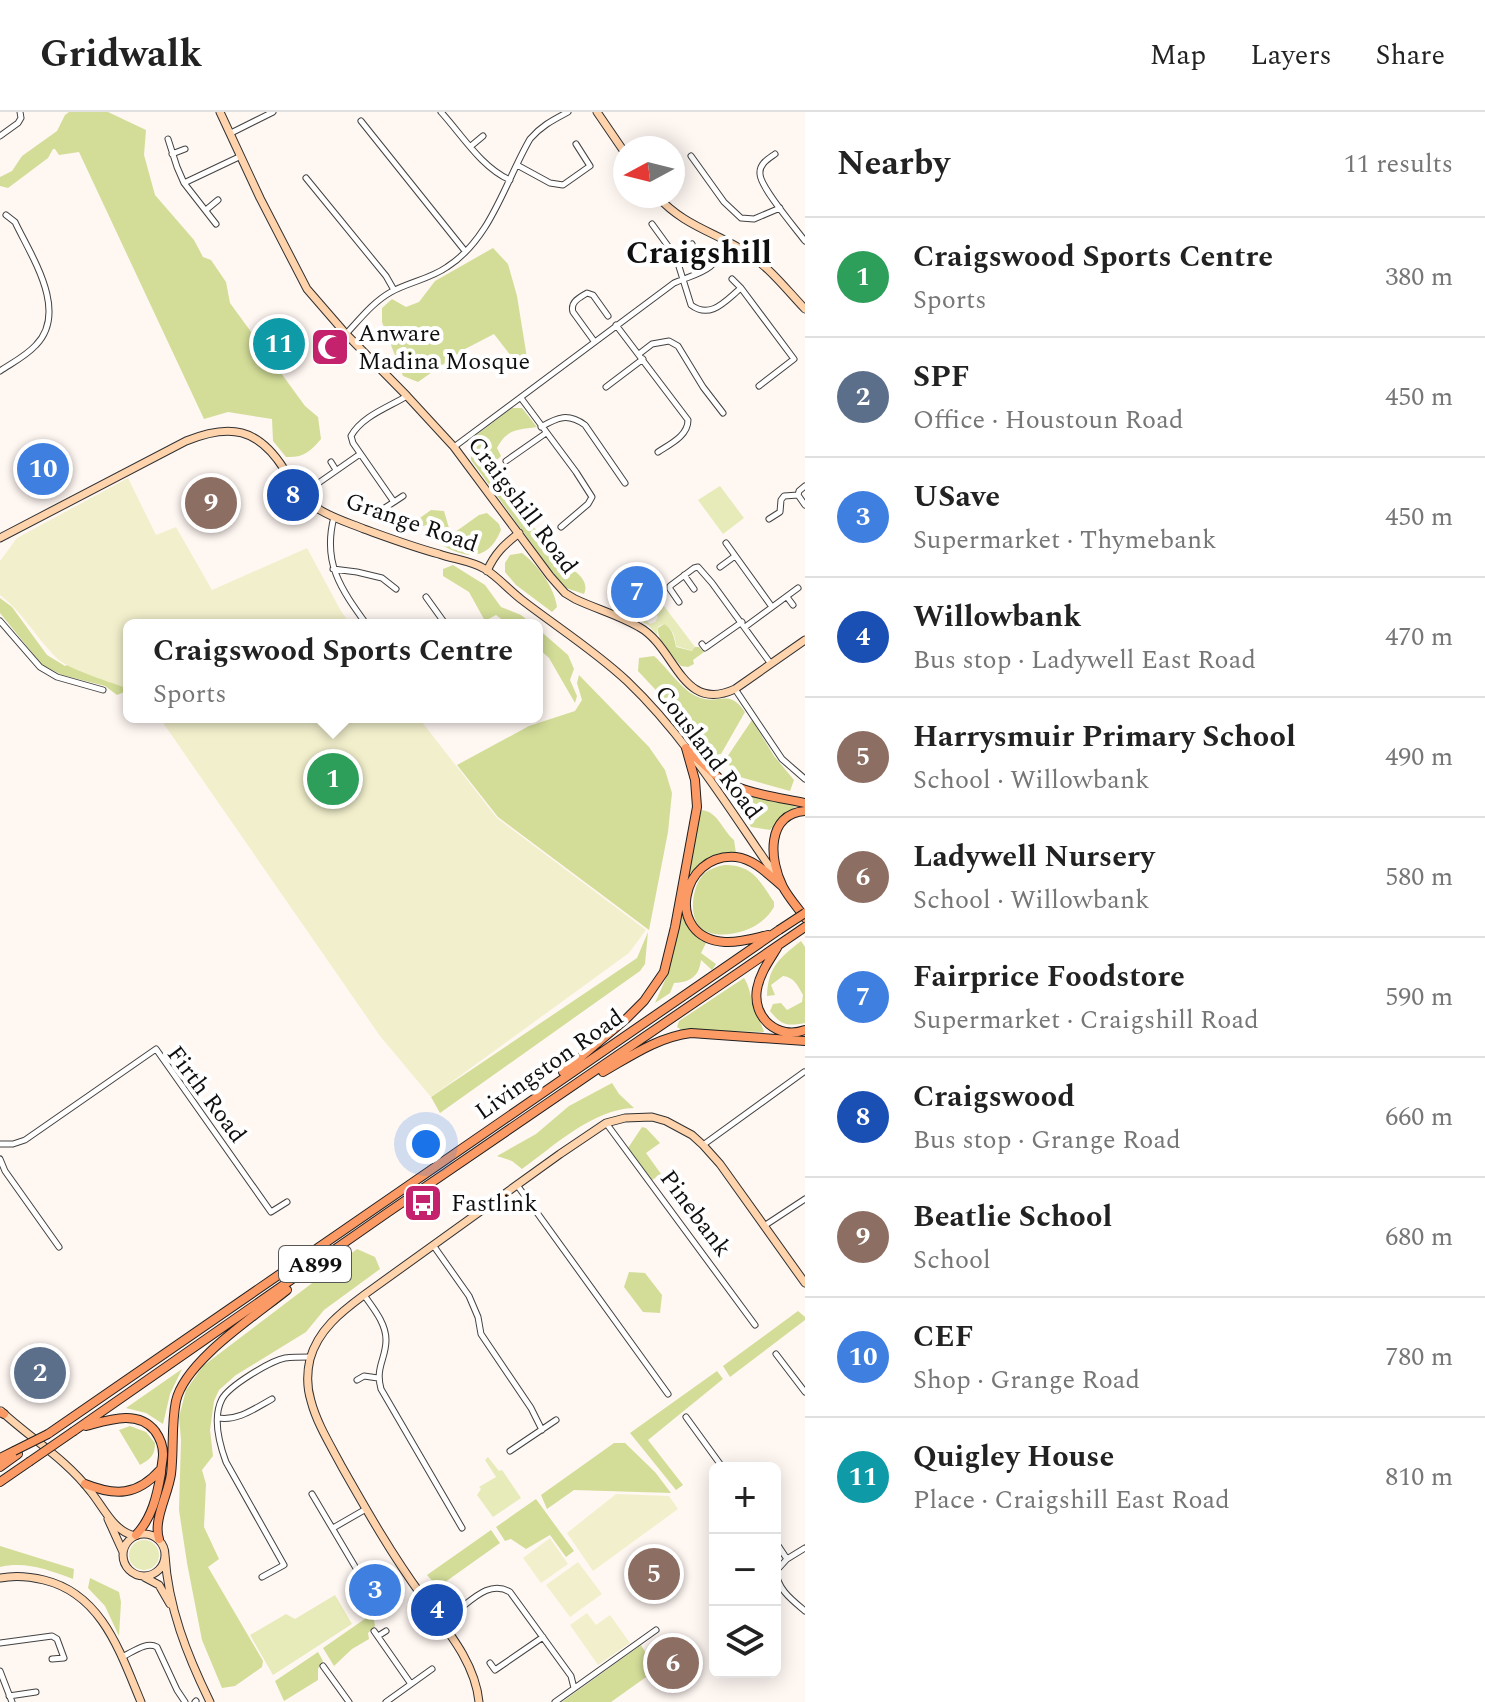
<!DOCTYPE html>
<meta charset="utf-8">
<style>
body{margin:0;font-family:Spectral,serif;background:#f6f6f6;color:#222}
.controls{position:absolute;right:24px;bottom:24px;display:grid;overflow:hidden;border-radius:12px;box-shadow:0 4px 20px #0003}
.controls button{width:72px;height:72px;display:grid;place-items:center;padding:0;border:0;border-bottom:2px solid #e0e0e0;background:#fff;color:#222;font:40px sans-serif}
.compass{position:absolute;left:613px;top:24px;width:72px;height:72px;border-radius:50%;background:#fff;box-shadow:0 4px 20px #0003;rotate:263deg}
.you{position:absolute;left:426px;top:1032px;width:28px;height:28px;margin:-20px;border:6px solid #fff;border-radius:50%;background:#1a73e8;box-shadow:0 0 0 12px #1a73e833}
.badge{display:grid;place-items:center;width:52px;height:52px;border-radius:50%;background:#ea580c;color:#fff;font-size:26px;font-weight:700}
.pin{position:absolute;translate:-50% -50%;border:4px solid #fff;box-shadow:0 2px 8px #0006}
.popup{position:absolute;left:123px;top:507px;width:420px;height:104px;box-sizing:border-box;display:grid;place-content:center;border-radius:12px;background:#fff;filter:drop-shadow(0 2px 6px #0005);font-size:26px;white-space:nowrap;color:#767676}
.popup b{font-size:30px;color:#222}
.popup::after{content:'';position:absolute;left:50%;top:100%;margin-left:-16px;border:16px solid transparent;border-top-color:#fff}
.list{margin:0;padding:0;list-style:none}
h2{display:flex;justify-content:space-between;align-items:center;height:104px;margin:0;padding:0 32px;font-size:34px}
h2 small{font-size:26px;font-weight:400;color:#767676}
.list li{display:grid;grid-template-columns:52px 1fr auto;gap:24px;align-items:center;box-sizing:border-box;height:120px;padding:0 32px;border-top:2px solid #e0e0e0}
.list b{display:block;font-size:30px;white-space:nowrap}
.list p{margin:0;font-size:26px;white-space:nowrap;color:#767676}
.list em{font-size:26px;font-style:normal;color:#767676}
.icon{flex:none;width:44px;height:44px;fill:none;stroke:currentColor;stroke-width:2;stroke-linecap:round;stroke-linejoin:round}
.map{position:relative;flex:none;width:805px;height:1590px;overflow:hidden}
header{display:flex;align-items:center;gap:48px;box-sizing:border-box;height:112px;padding:0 40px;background:#fff;border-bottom:2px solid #e0e0e0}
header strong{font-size:38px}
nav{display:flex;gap:44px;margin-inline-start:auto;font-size:28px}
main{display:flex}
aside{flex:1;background:#fff}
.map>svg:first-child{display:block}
.green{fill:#e7ebb9}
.forest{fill:#d3dd98}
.pitch{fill:#f2f0cc}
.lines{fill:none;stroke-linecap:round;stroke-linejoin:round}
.street-casing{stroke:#424242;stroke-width:7}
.secondary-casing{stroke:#313131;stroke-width:9}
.primary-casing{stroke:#202020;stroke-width:10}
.street{stroke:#fff;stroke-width:5}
.secondary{stroke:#ffd4ad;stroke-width:7}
.primary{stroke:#fc9a65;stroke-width:8}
.primary-bridge-casing{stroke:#202020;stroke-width:10;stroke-linecap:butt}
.primary-bridge{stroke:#fc9a65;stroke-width:8}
.labels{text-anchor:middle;stroke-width:8;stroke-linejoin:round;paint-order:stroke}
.shield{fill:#fff;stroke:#575757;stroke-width:2}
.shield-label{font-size:22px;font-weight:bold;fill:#0f0f0f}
.poi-label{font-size:24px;fill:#0f0f0f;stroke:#fff;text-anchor:start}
.street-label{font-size:24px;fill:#0f0f0f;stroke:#fff}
.district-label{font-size:32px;font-weight:bold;fill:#0f0f0f;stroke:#fff}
</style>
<header>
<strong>Gridwalk</strong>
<nav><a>Map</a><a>Layers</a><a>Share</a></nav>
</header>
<main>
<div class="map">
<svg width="805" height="1590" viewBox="0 0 805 1590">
<rect width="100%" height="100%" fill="#fff7f2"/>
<path class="green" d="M720,374L744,406L723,422L698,388Z
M651,477L695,535L693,539L676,534C675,524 673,516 663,512L658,515L657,523L648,513L641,509H647L650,512L655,510L658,505L654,496L642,492L636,494L632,493L633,485L637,488Z
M488,1345L499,1359L502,1358L521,1386L493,1405L477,1383L481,1377L479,1375L496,1365L485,1348Z
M129 1443a15 15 0 1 1 30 0a15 15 0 1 1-30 0Z
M335,1483L352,1512L273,1563L250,1523L286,1502L295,1507Z"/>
<path class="forest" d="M69,0H108L146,18L144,43L155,83L194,128L203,145L211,148L226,170L230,191L305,294L318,305L321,327C310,340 303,346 286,345L273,329L272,307L228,300L204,307L79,40L59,43L55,37H53L48,46L8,76L0,74V65L12,59L22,44L57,19L65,3Z
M493,136L508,152L517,184L527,246L518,253L494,222L465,237L418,270L403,264L382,210V196L392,187L406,195L419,190L435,169Z
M512,296H522L537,315C516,318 507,317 497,336L501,344L497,348L504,359L503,363L492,349V340H484L481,347C491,353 495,354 495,366L512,386H517L526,405L543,427L542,432L552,440H560L563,446L560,456L567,459L576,460C583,466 588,473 584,482L566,476L558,468L471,348L470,330L475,324Z
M431,398L444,399L451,423L479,403L487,401L499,412L501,418C489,448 468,448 442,433L443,423L430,412L409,418L406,416Z
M522,441C537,452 555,476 557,495L552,500L516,473L505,460V451L510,443Z
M453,453L485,473L501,495L521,503L533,513H509L496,503L485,509L469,480L443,464V457Z
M0,486L12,495L47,543L65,554L129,522V578L117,583L105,574L62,563L42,553L0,501Z
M664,512C673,517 674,525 676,535L692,539L695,535H699L704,540L693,548L694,552L688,555L681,554C672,543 657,530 658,516Z
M537,516L568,543L574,557L570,568L577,584L575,591L549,546L537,535Z
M654,544C668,556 681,578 698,585C719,594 728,575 745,600L721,642L712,643L680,604L638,559L639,546Z
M579,563L649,635L665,658L672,681L668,720L649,818L498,705L457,653L529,614L575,599L582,588L577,571Z
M752,608L774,644L794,668L790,679L740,665L725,648Z
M734,678L758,686L795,694L794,698L783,702L770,718L751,715L731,683Z
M701,698C718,699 722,718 734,728L736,741L709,746L688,763Z
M724,753C753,753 759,768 774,790V795C771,800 767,805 762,809C748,821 717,828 702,817C688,806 692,776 702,764C708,757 716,755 724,753Z
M681,800C688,812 692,825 706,831L701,841L716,852L712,858L701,848C699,865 690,870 674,871L670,881L655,891L666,866Z
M648,820L645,852L640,859L440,1001L431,985L637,846Z
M801,829L805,835V911C787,914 782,914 770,899L773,892L781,891L787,898L802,890L803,883C798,874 794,865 783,864L771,873L775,883L767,884C768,854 780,846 801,829Z
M744,866C750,875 750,884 753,893C756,903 761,910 764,920L682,918L677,915L679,909Z
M612,971L619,982L634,996C593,997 554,1034 522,1057L512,1049L497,1044L536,1022L569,994Z
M642,1015L646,1016L660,1031L646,1041L661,1062L652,1068L628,1036Z
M357,1137L375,1145L380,1157L324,1198L306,1220L236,1263L219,1278L214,1289L210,1318L213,1344L202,1358L206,1372L204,1415L219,1447L208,1455L263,1549L262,1555L235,1574L222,1576L202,1528L187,1451L179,1398L181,1328L179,1305L186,1278L203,1254Z
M629,1160L645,1161L662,1183L660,1201L643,1200L624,1175Z
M798,1199L805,1205V1208L730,1265L723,1254Z
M182,1257L170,1282L163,1312L146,1301L126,1296Z
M717,1259L723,1267L648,1328L683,1373L676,1378L630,1321Z
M130,1314L146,1320L155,1331C155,1343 151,1347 140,1353L119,1318Z
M614,1331H625L655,1360L671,1381L574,1378L547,1397L541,1383Z
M536,1387L574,1439L566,1445L550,1423L526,1437L511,1427L505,1429L496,1415Z
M491,1418L500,1431L441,1473L433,1470L427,1463Z
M0,1434L74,1457L73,1467C48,1458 26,1449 0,1455Z
M90,1466L119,1480L121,1490L119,1524L105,1494L88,1476Z
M369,1504L374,1508L375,1514L368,1521L369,1527L352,1537L334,1554L323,1536Z
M641,1533L656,1558L611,1590H562Z
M318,1540L323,1549L318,1557V1568L284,1589L275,1569Z"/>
<path class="pitch" d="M128,366L156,423L176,415L212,478L307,436L341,499L351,513H129V577C113,571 71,558 59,548C37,528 24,501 0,483V449L17,426Z
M159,605H418L497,706L646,818L629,841L431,985L380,924Z
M616,1382L669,1384L678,1397L593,1459L567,1421Z
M550,1426L568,1452L541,1471L523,1446Z
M578,1450L602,1482L570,1505L546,1473Z
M587,1501L596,1513L610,1503L630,1531L598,1553L570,1513Z"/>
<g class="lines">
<defs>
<path id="street" d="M441,0C462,23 481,55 510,68
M361,9L465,139
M231,21L273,0
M0,24L18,11L21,6L20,0
M168,27L177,55L184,71L216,112
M471,34L483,24
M172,42L185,37
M775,42C768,47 759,52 760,62C760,75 796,117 805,129
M691,44L724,90L741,106L754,107L780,96
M517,53L550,71L563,73L590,54L576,32
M306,66L386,164L394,178
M184,71L241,44
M206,98L218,88
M652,112L676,145L691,193C711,208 726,188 741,176L794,247L759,274
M676,145L692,132
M732,167L741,176
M616,213L688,308C688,324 670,332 658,340
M346,222C360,207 373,190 391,180C409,170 430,167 447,155C491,127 505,70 530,27C541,14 553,8 568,0
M594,229L573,200C570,190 579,186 587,181L593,183L608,204
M639,242L652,232L669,229L678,234L703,275L723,301
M0,259C12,251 26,244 36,233C69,199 31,144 15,110L6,103
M606,275L643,247
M521,286L576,360L592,385L588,392L561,415
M541,315C558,305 568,301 585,313L625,371
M454,335L674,171C702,159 713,161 727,130
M506,349L546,321
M331,350L336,358
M317,372L360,342
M798,383L805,393
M394,390L403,384
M372,404L394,390L353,331L351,324C362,304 389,295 407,284
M334,405C322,451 341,477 367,513
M769,407L780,400L781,388L784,384L798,383L799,379L805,374
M726,431L772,495
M720,455L735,444
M333,457L357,460L382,466L396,477
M684,463L694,477
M426,485L444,510
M787,485L793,493
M679,490L670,477V474L694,456L698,455L712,471L771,552
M0,509L40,555L57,565L103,578
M745,515L798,476
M702,532L705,536L742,510
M735,577L782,647L805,667
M537,599V600
M438,605L444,607L452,605
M606,1011L755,1213
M0,1032H13L25,1028L156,937L271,1100L287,1090
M703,1033L804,960
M0,1047L5,1059L59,1135
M517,1073L668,1282
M764,1114L805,1087
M433,1133L469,1184L478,1205L481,1222L531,1296L542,1318
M364,1183C373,1196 386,1211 386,1228C386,1247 375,1255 381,1277L462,1416
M776,1242L805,1280
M357,1268L364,1264L378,1266
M686,1305L723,1356
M218,1306C238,1309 254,1297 272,1287
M510,1339L556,1308
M312,1382L363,1468L373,1461
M333,1416L366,1397
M775,1429L787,1447
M805,1436L787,1447L776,1459C777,1477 792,1488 805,1499
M262,1465L284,1453L226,1350C219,1331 212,1306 222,1287C229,1274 270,1249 285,1246C293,1245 302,1245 311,1245
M461,1505L457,1499C473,1487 490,1468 510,1480L571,1564L574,1576
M374,1519L411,1572
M378,1524L386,1519
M0,1531L52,1524L57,1527L64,1546L52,1547
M122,1545C133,1540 146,1529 157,1535L177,1578L185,1590
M490,1551L495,1558L543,1525
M323,1554L349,1590
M0,1559L12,1590
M9,1584L36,1580
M195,1590L196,1589
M386,1590L432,1557
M555,1590L656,1518"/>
<path id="secondary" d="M220,0L260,86L307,177L346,222L407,284L454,335L550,464L565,481L575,487C596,497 619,503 639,515C676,535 681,602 735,577L805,528
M597,0L625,41
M657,84C682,112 711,119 741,137C767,152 785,176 805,197
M0,426L186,329C230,311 258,316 284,357C294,373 304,387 320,398C333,406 349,411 364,417C389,426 413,435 439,442C453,447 472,449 485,457C498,465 509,478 522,488C557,515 595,539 627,569C687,626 731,700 778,767
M487,459C495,441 504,433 519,421
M1,1299C30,1326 66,1347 91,1380C104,1396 113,1419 135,1424
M108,1407L123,1440
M123 1443a21 21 0 1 1 42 0a21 21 0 1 1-42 0Z
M165,1443C168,1495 187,1543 210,1590
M144,1465L159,1473L170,1492
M0,1466C15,1463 28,1464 44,1468C102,1482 120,1540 141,1590
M479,1590C475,1549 445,1516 422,1484C392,1443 367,1399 342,1355C331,1334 317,1312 311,1289C307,1276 307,1260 310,1247C318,1218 341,1200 364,1183L560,1042L606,1011L625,1006L652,1005L666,1009L692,1023L703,1033L720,1052L805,1171"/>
<path id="primary" d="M687,637L721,668C748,682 776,685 805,691
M805,699C766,702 769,748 783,775C789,786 798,796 805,806
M768,823C755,826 739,831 725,830C663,826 681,740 736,745C754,747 769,763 783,775
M777,836C769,849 760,861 757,877C752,906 778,928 805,918
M563,960L626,907L644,889L664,860L675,815L697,695L695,668L686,636
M603,960C631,944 658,925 691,921L805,929
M0,1300L4,1302
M86,1314C108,1308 138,1297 155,1319C160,1326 163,1334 163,1342C163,1348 161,1355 161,1361C157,1384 152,1406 136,1423
M74,1319L387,1101L805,815
M48,1322L779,818
M0,1346L14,1339
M0,1355L18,1342
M0,1370L29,1350
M85,1372C115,1384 137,1384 160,1358
M159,1427C153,1408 168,1383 171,1362C174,1338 171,1313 176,1289C185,1249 255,1204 287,1178"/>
</defs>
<use href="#street" class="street-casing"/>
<use href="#secondary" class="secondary-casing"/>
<use href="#primary" class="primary-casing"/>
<use href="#street" class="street"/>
<use href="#secondary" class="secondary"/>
<use href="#primary" class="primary"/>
<defs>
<path id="primary-bridge" d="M779,818L805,801
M14,1339L48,1322
M29,1350L74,1319"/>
</defs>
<use href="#primary-bridge" class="primary-bridge-casing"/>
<use href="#primary-bridge" class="primary-bridge"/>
</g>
<defs>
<symbol id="mosque-square" viewBox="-11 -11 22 22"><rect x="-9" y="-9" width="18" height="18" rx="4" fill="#c4226c" stroke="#fff"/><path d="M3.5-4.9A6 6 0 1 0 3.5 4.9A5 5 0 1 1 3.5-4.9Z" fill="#fff"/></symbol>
<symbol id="bus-square" viewBox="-11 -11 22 22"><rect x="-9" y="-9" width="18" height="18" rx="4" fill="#c4226c" stroke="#fff"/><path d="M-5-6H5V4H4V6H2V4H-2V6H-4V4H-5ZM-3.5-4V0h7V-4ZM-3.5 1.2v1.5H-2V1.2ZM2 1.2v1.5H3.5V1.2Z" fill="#fff"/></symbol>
</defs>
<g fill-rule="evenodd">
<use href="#mosque-square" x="308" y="213" width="44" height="44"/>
<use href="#bus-square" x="401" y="1069" width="44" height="44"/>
</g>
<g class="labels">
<rect class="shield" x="279" y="1134" width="72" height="36" rx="6"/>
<g class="shield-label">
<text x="315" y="1160">A899</text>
</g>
<g class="poi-label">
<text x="358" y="229">Anware<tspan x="358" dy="28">Madina Mosque</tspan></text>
<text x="451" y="1099">Fastlink</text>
</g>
<g class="street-label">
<text transform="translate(523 393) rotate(53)" y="8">Craigshill Road</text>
<text transform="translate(412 410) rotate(19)" y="8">Grange Road</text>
<text transform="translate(709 640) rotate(53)" y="8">Cousland Road</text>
<text transform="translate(549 952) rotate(-35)" y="8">Livingston Road</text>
<text transform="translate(207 982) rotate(53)" y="8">Firth Road</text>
<text transform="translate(696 1101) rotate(53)" y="8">Pinebank</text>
</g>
<g class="district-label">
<text x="699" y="151">Craigshill</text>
</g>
</g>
</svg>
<div class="controls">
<button>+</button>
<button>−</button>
<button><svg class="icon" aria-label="layers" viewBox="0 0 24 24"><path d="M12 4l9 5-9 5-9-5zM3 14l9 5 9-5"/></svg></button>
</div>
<svg class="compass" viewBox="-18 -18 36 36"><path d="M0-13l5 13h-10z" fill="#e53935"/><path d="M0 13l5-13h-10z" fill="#767676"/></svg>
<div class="you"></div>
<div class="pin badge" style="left:333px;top:667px;background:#2e9e5b">1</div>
<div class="popup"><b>Craigswood Sports Centre</b>Sports</div>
<div class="pin badge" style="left:40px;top:1261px;background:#5c6f8a">2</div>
<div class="pin badge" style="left:375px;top:1478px;background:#3f7fe0">3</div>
<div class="pin badge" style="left:437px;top:1498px;background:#1a4fb4">4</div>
<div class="pin badge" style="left:654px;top:1462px;background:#8d6e63">5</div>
<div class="pin badge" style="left:673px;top:1551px;background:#8d6e63">6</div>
<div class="pin badge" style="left:637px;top:480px;background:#3f7fe0">7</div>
<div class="pin badge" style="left:293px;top:383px;background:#1a4fb4">8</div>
<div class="pin badge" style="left:211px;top:391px;background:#8d6e63">9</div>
<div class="pin badge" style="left:43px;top:357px;background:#3f7fe0">10</div>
<div class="pin badge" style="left:279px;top:232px;background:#0f9aa8">11</div>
</div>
<aside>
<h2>Nearby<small>11 results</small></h2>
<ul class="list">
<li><span class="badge" style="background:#2e9e5b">1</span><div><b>Craigswood Sports Centre</b><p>Sports</p></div><em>380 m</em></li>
<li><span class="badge" style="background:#5c6f8a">2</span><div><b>SPF</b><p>Office · Houstoun Road</p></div><em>450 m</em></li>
<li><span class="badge" style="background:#3f7fe0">3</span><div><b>USave</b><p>Supermarket · Thymebank</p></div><em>450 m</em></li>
<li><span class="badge" style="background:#1a4fb4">4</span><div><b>Willowbank</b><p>Bus stop · Ladywell East Road</p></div><em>470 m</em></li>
<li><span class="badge" style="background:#8d6e63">5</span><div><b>Harrysmuir Primary School</b><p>School · Willowbank</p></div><em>490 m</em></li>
<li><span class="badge" style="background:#8d6e63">6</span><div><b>Ladywell Nursery</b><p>School · Willowbank</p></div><em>580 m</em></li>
<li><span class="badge" style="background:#3f7fe0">7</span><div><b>Fairprice Foodstore</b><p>Supermarket · Craigshill Road</p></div><em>590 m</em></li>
<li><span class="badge" style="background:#1a4fb4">8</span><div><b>Craigswood</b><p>Bus stop · Grange Road</p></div><em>660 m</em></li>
<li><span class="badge" style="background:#8d6e63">9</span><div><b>Beatlie School</b><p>School</p></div><em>680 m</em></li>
<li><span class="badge" style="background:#3f7fe0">10</span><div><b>CEF</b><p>Shop · Grange Road</p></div><em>780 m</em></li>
<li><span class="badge" style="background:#0f9aa8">11</span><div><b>Quigley House</b><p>Place · Craigshill East Road</p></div><em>810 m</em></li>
</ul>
</aside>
</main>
